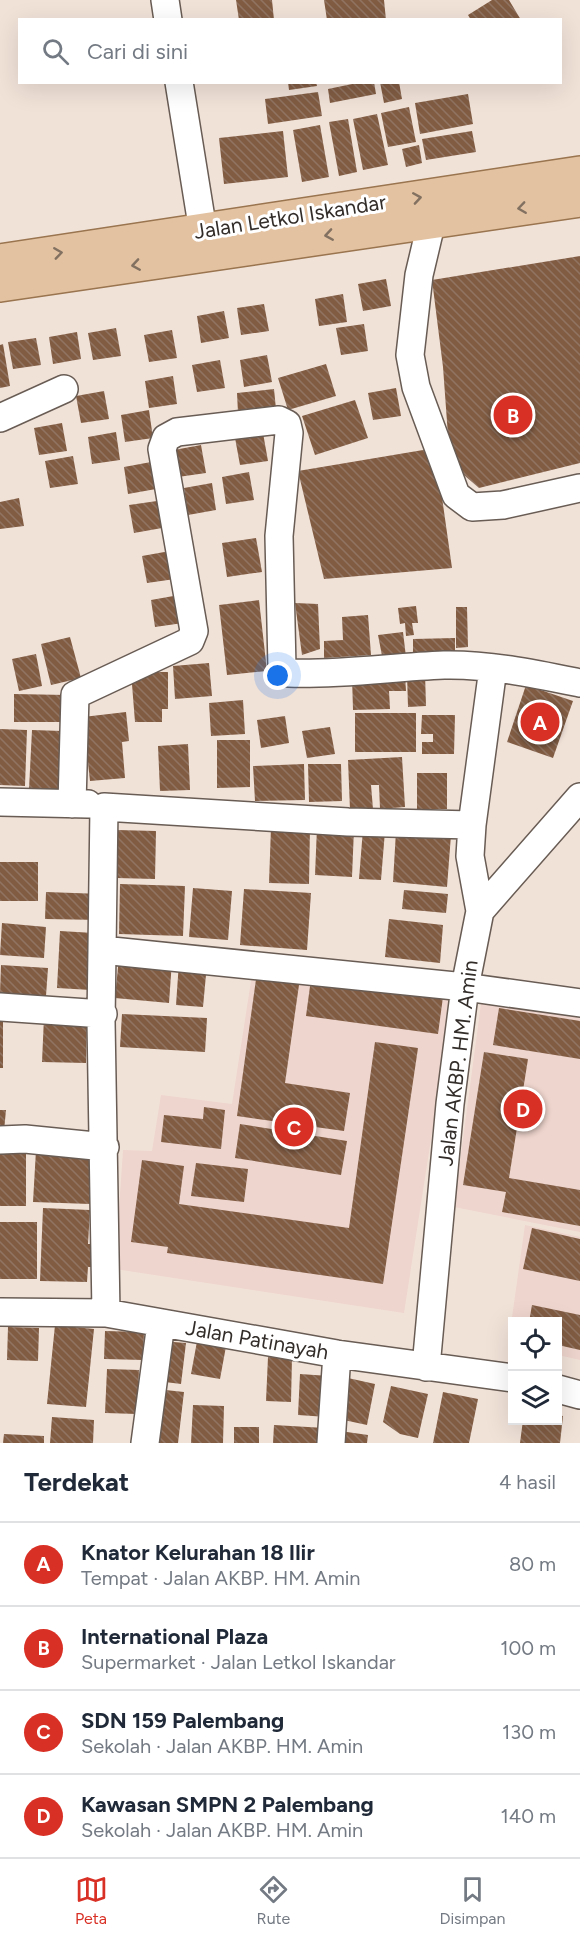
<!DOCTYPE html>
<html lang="id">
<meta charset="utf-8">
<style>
body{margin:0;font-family:Figtree,sans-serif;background:#f6f6f7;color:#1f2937}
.controls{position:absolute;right:18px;bottom:18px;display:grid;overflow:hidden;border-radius:0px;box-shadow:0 6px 24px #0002}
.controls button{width:54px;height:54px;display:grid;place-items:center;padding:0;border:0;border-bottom:2px solid #e0e1e3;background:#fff;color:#1f2937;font:30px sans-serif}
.you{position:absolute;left:278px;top:676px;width:21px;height:21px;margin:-15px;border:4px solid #fff;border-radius:50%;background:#1a73e8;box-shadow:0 0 0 9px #1a73e833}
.badge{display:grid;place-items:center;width:39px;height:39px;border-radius:50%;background:#d93025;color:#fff;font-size:20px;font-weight:700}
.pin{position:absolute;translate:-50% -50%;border:3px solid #fff;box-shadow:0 2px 6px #0006}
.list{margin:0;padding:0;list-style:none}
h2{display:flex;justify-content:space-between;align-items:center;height:78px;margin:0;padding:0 24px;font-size:26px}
h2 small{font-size:20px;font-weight:400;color:#747a83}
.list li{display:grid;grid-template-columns:39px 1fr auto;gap:18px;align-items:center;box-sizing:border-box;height:84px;padding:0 24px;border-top:2px solid #e0e1e3}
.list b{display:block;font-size:22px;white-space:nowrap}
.list p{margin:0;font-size:20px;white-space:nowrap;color:#747a83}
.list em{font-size:20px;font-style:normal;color:#747a83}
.icon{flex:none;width:33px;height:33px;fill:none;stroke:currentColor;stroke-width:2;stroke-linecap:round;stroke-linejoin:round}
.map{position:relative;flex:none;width:580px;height:1443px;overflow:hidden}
.search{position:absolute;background:#fff;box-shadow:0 6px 24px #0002;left:18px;right:18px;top:18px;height:66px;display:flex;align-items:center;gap:15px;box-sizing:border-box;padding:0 21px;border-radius:0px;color:#747a83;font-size:22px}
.sheet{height:414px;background:#fff}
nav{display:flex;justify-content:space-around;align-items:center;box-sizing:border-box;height:84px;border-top:2px solid #e0e1e3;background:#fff;font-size:16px;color:#747a83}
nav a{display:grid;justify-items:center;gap:3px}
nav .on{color:#d93025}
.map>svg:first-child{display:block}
.education{fill:#eed5cd}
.building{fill:url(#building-back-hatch)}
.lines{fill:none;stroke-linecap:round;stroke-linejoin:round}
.minor-casing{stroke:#685c54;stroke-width:30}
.major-casing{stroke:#99744e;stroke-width:36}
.minor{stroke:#fff;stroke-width:27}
.major{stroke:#e3c2a1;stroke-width:33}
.oneway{stroke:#827060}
.labels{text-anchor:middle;stroke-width:6;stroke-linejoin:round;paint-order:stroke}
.street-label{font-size:21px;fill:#332d2a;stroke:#fff}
</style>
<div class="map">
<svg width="580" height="1443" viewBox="0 0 580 1443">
<defs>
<pattern id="building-back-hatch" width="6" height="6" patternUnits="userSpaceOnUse" patternTransform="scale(1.5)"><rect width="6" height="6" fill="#815c43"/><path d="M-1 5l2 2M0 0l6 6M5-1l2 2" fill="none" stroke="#917562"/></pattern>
</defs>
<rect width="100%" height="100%" fill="#f1e2d8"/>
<path class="education" d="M253,968L454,991L404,1313L115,1269L123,1150L152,1151L161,1095L232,1104Z
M482,996L580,1011V1232L454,1207Z
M525,1225L580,1237V1360L558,1355V1322H512V1347L508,1346Z"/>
<path class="building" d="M236,0H272L274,20H239Z
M324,0H384L386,20H327Z
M492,0H509L521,20H471L468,15Z
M288,82H316L317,86L289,90Z
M362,82H374L376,94L330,103L328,89Z
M380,82H399L402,99L384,103Z
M318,92L322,116L268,124L265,99Z
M468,94L473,124L420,134L415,103Z
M409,107L416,142L388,147L381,113Z
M377,114L388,165L363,170L353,119Z
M348,119L357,172L339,176L329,122Z
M320,125L329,177L302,182L293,130Z
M283,131L288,177L224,184L219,138Z
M472,131L476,152L426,160L422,139Z
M419,145L422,163L406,167L402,149Z
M580,256V463L479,488L450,463L443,367L432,280Z
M386,279L391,306L363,311L358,284Z
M343,294L347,322L319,326L315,299Z
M264,304L269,331L241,335L237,308Z
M224,311L229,338L201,343L197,316Z
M364,324L368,351L341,355L336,328Z
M116,328L121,356L93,360L88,333Z
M172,330L177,358L149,362L144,335Z
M77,332L81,359L53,364L49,337Z
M36,338L41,365L13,369L8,342Z
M3,344L10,386L0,388V345Z
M267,355L272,382L244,387L240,360Z
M220,360L225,388L197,392L192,365Z
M326,364L336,396L288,410L278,378Z
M173,376L177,404L149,408L145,381Z
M396,388L401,416L373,420L368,393Z
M274,389L276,409L238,413L237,393Z
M104,391L109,419L81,423L76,396Z
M355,400L368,438L315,455L302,416Z
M149,410L153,438L125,442L121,415Z
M62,423L67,451L39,455L34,428Z
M116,432L120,460L92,464L88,437Z
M263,433L268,461L240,465L235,438Z
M201,445L206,473L178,477L174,450Z
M435,448L452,568L324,579L298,471Z
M73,456L78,484L50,488L45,461Z
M151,462L156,489L128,494L124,467Z
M249,472L254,500L226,504L222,477Z
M212,483L216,510L188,515L184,488Z
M19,498L24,526L0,529V502Z
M157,501L162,528L134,533L129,505Z
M256,538L262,572L227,577L222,543Z
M170,551L175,579L147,583L142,556Z
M179,595L183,623L155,627L151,600Z
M259,600L267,671L227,675L219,605Z
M295,603L318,604L320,649L302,655Z
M416,606L418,623H412L414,635L406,636L405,623L400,624L398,608Z
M456,607H467L468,647L456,648Z
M368,615L371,655L324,658V641L343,640L342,617Z
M403,632L406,657L383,661L378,635Z
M70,637L81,678L51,685L41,644Z
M455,638V654L413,655V639Z
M36,654L42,686L19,691L12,659Z
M209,663L212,696L175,699L173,666Z
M131,672H168V709H162V722H135Z
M425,673L426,706L408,707L407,674Z
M405,675L406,691H389L390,709L353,710L352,677Z
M526,685L573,701L553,758L507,742Z
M14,694L67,695L66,722H14Z
M243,700L245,734L211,736L209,703Z
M126,712L129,741L122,742L125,778L90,781L83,717Z
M355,713H416V752H355Z
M422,715H455L454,754H422V742H433V734H421Z
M285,716L289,743L261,748L257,720Z
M330,727L335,754L307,758L302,731Z
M0,729L27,730L25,786L0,785Z
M32,730L62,731L59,790L29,789Z
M217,740H250V787L217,788Z
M188,744L190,790L160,791L158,746Z
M402,757L405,807L380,809L379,785H371L373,809L350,810L348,760Z
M304,764L305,800L255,801L253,766Z
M308,764H341L342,801L309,802Z
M417,773H447V809H417Z
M271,827H310L309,884L269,883Z
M317,827L354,829L352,877L315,875Z
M363,829L385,831L381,880L359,879Z
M117,830L156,831L155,879L116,878Z
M396,831L451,835L447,887L393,882Z
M0,862H38V901H0Z
M120,884L185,886L183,936L119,934Z
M193,888L232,891L228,940L189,937Z
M244,889L311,893L307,950L240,945Z
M404,890L448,894L446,913L402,909Z
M46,892L102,894L101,920L45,919Z
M389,919L443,925L440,963L385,957Z
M2,923L46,927L44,958L0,955Z
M60,931L94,933L91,990L57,988Z
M119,957L172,961L169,1003L115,998Z
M179,962L207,964L203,1007L176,1005Z
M1,965L48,968L46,996L0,993Z
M257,972L300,978L285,1083L350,1093L344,1131L237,1116Z
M311,979L443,997L438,1034L306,1016Z
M499,1008L580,1021V1059L493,1045Z
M122,1014L207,1018L205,1052L120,1047Z
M44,1017L87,1019L86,1063L42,1062Z
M0,1019H3V1068H0Z
M375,1042L418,1048L383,1284L167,1253L168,1247L131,1242L142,1160L184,1166L179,1204L349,1228Z
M484,1052L528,1059L509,1178L580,1190V1226L502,1212L506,1192L463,1185Z
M204,1107L225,1110L221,1149L161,1142L164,1115L203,1119Z
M0,1110H6L4,1131L0,1130Z
M240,1124L347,1141L341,1175L235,1158Z
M0,1144H26V1206H0Z
M36,1150L92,1153L90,1204L33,1202Z
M196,1163L248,1169L244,1202L191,1196Z
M43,1208L90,1210L88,1244H94L93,1267H88L87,1282L40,1281Z
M0,1222H37V1279H0Z
M532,1228L580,1239V1281L523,1269Z
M532,1305L580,1315V1350L558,1345V1322H529Z
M55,1325L94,1329L86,1407L47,1404Z
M8,1327L39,1328L38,1361L7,1360Z
M105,1331L144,1332L143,1360L104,1359Z
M198,1336L227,1341L220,1379L191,1374Z
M161,1341L186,1343L181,1384L157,1381Z
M268,1357L292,1358L291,1402L266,1401Z
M107,1369L139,1370L137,1414L105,1413Z
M300,1374L329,1376L327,1417L298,1415Z
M348,1378L375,1384L367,1425L339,1419Z
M391,1386L428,1394L418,1438L400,1434L383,1422Z
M156,1389L184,1392L178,1443H150Z
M443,1392L478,1399L469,1443H433Z
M193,1405L224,1406L223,1443H191Z
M558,1415L563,1416L560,1443H520L523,1420H558Z
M52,1417L94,1420L93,1443H50Z
M274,1425L325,1428L324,1443H273Z
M234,1427H259V1443H234Z
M340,1431L368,1435L367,1443H338Z
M4,1434L44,1436V1443H3Z"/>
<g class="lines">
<defs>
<path id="minor" d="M165,0L168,20
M179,82L203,231
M432,220L419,275L410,355L416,387L456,495L472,507L503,505L580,488
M0,418L64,389
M0,802L88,804
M72,804L75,695L190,641L194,631L162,449L166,438L177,432L279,420L287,424L289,433L279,536L282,668L288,673C340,675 392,667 444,665C489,664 536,674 580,683
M472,825L493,668
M102,950L465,987L580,1003
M0,1007L103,1014
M0,1140L25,1139L105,1147
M0,1312L106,1313L337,1354L512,1378
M106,1313L101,1021L104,807L348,822L472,825L470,856L480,911
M426,1367L450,1104L465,987L480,911L580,797
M558,1389L580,1395
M145,1443L161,1323
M331,1443L337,1354"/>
<path id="major" d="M0,261L580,173
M0,285L580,200"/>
</defs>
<use href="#minor" class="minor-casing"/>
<use href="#major" class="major-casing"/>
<use href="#minor" class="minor"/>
<use href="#major" class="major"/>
</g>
<defs><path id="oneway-chevron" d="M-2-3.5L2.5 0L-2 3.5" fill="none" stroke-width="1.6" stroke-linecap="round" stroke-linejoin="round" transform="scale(1.5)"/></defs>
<g class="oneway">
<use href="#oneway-chevron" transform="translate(417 198) rotate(-9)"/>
<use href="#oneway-chevron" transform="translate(522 208) rotate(172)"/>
<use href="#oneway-chevron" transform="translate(329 235) rotate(171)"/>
<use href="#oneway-chevron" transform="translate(58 253) rotate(-8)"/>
<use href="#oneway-chevron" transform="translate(136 265) rotate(171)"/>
</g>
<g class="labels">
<g class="street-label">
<text transform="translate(290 217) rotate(-9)" y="7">Jalan Letkol Iskandar</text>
<text transform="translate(458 1063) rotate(-83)" y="7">Jalan AKBP. HM. Amin</text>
<text transform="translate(257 1340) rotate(10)" y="7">Jalan Patinayah</text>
</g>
</g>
</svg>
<div class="controls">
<button><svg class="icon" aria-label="locate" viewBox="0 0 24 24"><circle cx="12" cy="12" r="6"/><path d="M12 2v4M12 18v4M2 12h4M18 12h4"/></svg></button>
<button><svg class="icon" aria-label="layers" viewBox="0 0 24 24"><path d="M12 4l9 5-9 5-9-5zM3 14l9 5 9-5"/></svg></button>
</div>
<div class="you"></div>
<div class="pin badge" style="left:540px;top:722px">A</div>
<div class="pin badge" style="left:513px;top:415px">B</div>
<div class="pin badge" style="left:294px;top:1127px">C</div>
<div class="pin badge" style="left:523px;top:1109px">D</div>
<div class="search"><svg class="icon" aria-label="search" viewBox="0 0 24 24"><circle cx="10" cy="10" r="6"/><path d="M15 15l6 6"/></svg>Cari di sini</div>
</div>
<section class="sheet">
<h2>Terdekat<small>4 hasil</small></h2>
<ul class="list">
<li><span class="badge">A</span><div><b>Knator Kelurahan 18 Ilir</b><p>Tempat · Jalan AKBP. HM. Amin</p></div><em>80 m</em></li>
<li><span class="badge">B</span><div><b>International Plaza</b><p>Supermarket · Jalan Letkol Iskandar</p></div><em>100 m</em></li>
<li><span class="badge">C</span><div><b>SDN 159 Palembang</b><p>Sekolah · Jalan AKBP. HM. Amin</p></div><em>130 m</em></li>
<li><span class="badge">D</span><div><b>Kawasan SMPN 2 Palembang</b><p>Sekolah · Jalan AKBP. HM. Amin</p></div><em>140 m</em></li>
</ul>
</section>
<nav>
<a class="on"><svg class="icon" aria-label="map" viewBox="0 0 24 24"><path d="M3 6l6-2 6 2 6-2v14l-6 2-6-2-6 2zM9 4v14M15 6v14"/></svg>Peta</a>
<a><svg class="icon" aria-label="directions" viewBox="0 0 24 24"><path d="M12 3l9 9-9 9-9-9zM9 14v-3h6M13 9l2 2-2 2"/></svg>Rute</a>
<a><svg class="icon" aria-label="saved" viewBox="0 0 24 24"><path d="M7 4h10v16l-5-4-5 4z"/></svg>Disimpan</a>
</nav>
